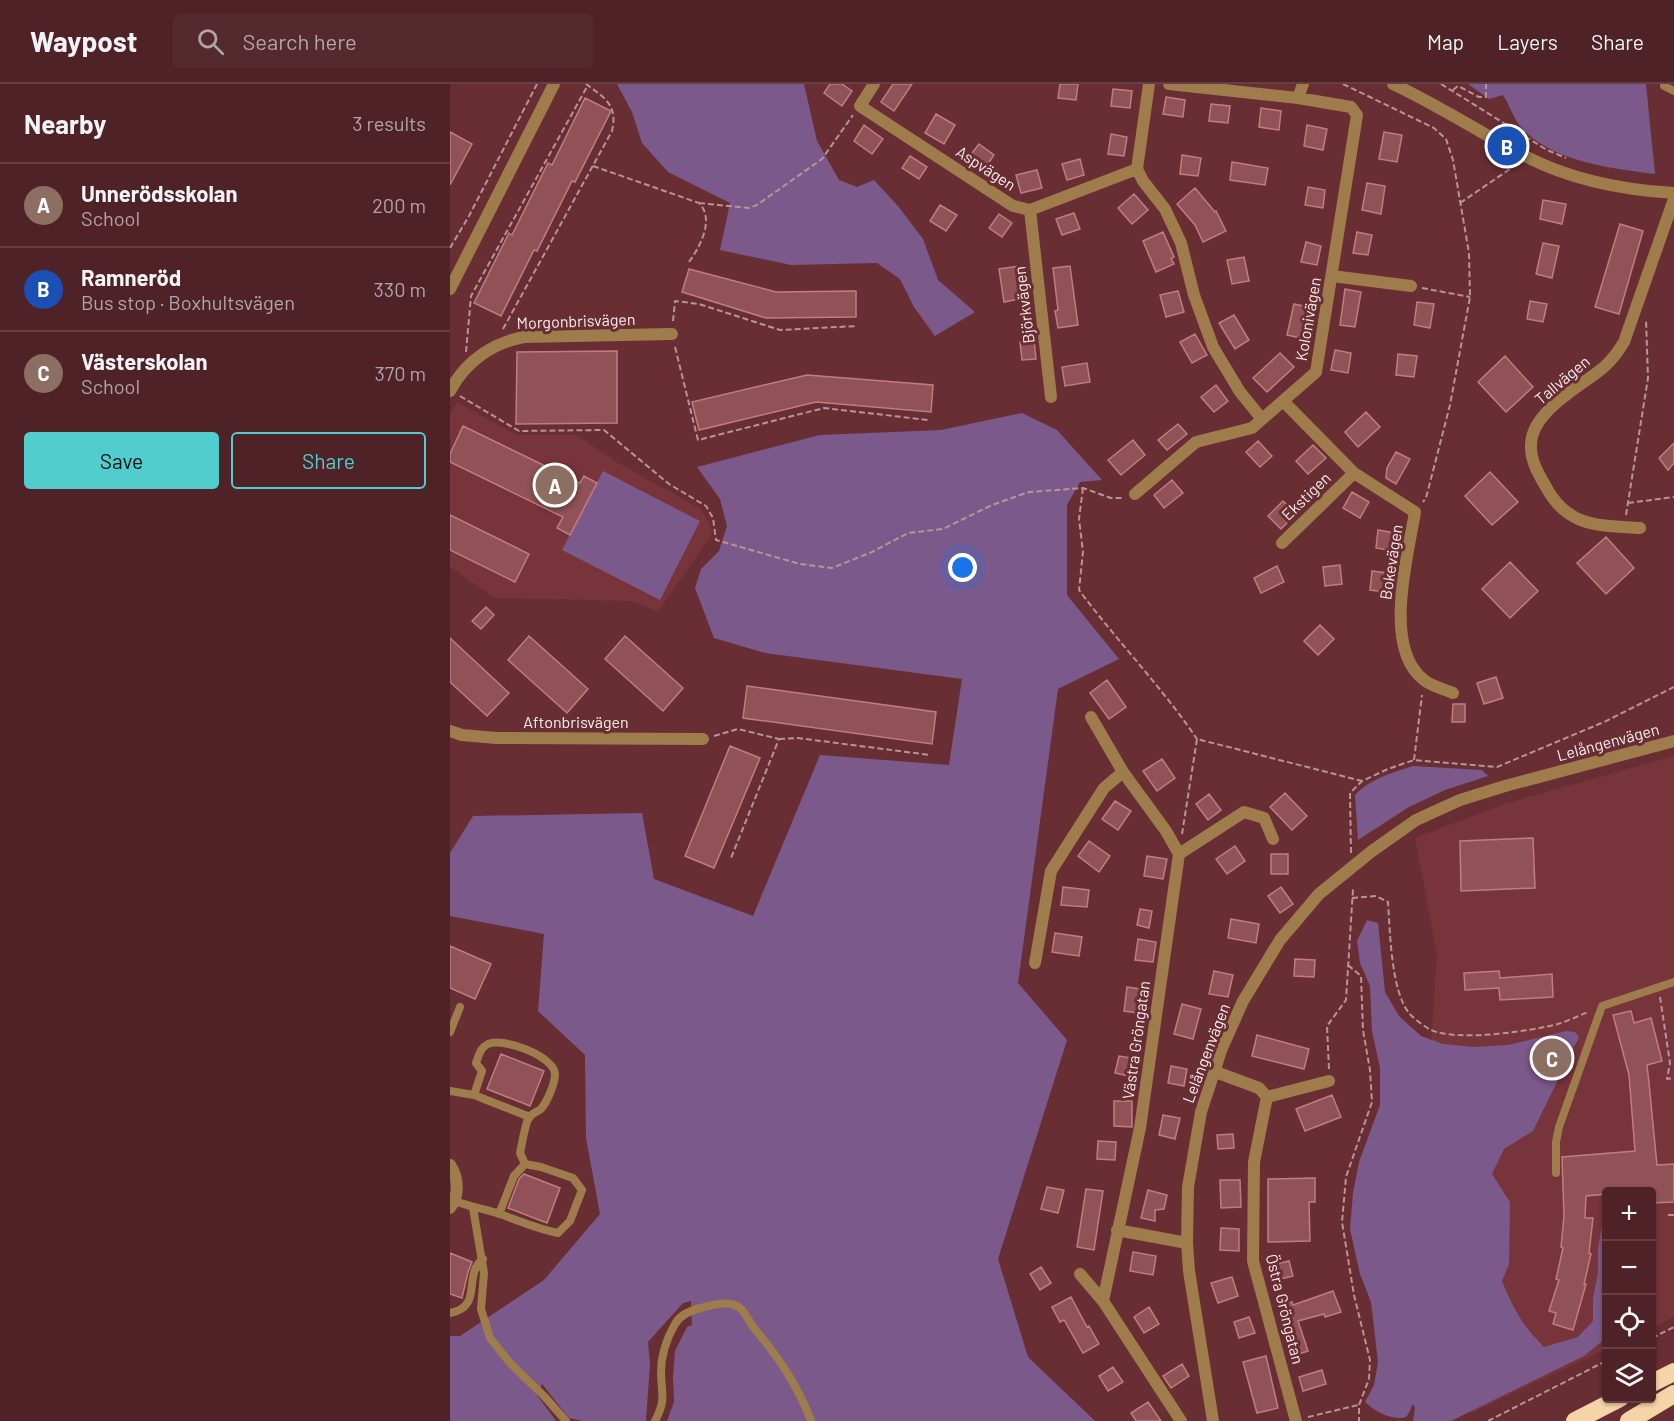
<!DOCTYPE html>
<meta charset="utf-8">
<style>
body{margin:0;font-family:Barlow,sans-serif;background:#552a2f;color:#f1f3f6}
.controls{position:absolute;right:18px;bottom:18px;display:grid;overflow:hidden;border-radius:6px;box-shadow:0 2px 4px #0004}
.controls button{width:54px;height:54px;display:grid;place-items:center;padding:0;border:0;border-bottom:2px solid #653f44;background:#4e2227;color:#f1f3f6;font:30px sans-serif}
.you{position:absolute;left:513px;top:484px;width:21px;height:21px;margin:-15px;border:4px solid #fff;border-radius:50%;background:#1a73e8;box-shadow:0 0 0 9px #1a73e833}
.badge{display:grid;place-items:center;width:39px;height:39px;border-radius:50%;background:#52cdcd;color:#fff;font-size:20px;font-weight:700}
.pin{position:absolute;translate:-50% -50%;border:3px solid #fff;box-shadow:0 2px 6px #0006}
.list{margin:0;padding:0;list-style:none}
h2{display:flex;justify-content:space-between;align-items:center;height:78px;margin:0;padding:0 24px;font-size:26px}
h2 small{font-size:20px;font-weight:400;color:#b3a4a7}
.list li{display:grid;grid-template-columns:39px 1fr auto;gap:18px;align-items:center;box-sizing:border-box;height:84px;padding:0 24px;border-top:2px solid #653f44}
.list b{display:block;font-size:22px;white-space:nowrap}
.list p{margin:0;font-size:20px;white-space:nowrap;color:#b3a4a7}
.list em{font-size:20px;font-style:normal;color:#b3a4a7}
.actions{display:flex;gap:12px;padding:18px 24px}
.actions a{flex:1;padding:14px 0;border:2px solid #52cdcd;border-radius:6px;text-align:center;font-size:21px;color:#52cdcd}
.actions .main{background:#52cdcd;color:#111}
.icon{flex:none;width:33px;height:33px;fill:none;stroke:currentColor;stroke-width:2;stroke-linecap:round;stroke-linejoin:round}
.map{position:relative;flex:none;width:1224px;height:1337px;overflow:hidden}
header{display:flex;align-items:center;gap:36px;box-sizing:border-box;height:84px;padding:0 30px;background:#4e2227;border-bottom:2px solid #653f44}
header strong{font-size:28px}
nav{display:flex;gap:33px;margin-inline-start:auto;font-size:21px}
.search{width:420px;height:54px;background:#552a2f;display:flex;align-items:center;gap:15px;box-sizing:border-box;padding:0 21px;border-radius:6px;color:#b3a4a7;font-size:22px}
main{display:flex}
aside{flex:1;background:#4e2227}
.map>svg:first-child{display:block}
.built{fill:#77343b}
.green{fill:#7c598b}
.building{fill:#915257;stroke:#c07d81;stroke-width:1.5}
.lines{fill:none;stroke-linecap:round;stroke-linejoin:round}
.path{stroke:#b79497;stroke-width:2;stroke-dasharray:6 3;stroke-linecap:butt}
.service{stroke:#9f7c4c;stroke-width:8}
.minor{stroke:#9f7c4c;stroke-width:12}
.tertiary{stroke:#9f7c4c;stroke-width:12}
.motorway{stroke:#f5d4a8;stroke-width:18}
.labels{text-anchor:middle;stroke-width:6;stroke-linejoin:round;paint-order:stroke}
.street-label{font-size:16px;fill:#fbebec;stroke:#682e34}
</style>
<header>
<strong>Waypost</strong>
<div class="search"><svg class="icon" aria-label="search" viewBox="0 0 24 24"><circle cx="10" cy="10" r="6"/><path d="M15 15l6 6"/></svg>Search here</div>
<nav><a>Map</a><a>Layers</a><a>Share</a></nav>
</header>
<main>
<aside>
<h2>Nearby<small>3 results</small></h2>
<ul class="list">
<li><span class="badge" style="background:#8d6e63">A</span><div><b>Unnerödsskolan</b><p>School</p></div><em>200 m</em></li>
<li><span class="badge" style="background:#1a4fb4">B</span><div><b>Ramneröd</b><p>Bus stop · Boxhultsvägen</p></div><em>330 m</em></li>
<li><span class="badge" style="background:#8d6e63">C</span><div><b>Västerskolan</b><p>School</p></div><em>370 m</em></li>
</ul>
<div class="actions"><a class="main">Save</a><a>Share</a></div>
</aside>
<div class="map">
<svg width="1224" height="1337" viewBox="0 0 1224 1337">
<rect width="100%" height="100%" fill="#682e34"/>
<path class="built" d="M7,318L67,351H126L167,378L251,425L260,441L262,451L208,527L181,517L45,514L0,483V331Z
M1224,672V1233L1202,1244V1108H1156V1265L1022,1329L966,1274L978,1003L987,872L965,754L1054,720Z"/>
<path class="green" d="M167,0H354L367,57L389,96L407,103L424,96L448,122L473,155L488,196L525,228L485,252L464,223L450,195L427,179L341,181L270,166L280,119L218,88L192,59L182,28Z
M1018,0H1196L1205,90C1160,84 1109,79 1074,47C1065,38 1060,22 1053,11L1039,15Z
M572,329L607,346L652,396L630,398L617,421V511L669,575L608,605L568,899L617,956L548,1175L578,1273L645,1337H217L224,1318L223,1293L225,1267L237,1243L242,1241L241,1217L233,1219L198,1258L200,1280L196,1337H133L119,1334L92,1300L87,1311L106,1337H0V1252H10L94,1196L150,1130L136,1054L135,971L88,927L94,850L0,832V769L23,732L192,729L204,795L303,832L370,671L499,681L512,595L315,569L264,554L245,504L251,485L269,467L277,442L270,415L247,383L370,351L491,346Z
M153,387L250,437L210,516L112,466Z
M963,682L1032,686L1038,692L995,706L959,723L908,756L905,711C921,694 942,689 963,682Z
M917,836L928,839L935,908L949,932L971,952L993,960L1023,963L1058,961L1116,947L1125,948L1129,953L1083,1047L1054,1065L1042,1090L1060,1118L1059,1180L1052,1197C1064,1226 1072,1241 1094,1263L1128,1253L1143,1237V1215L1148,1188V1164L1154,1131H1156V1254L1134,1272L1001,1337H963L965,1324L963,1320C961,1323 959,1330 956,1333C942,1337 924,1327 915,1318L924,1301L928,1278L921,1218L910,1190L900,1145L903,1109L909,1078L930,1021V984L922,947L920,902L910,879L907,857Z"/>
<path class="building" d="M380,0H392L402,7L392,22L374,9Z
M443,0H462L444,27L431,18Z
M610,0H628L626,16L608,14Z
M663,5L682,7L680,24L661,22Z
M716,13L735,16L733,33L713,30Z
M135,14L161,27L125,98L122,97L87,167L84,166L51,232L24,219L59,149L62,151L98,79L102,81Z
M761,20L780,22L778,39L759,37Z
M811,24L831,27L829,46L809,43Z
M486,30L505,41L494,60L475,49Z
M414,41L433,55L422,70L404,57Z
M857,41L877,45L873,66L854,62Z
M0,48L22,60L0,101Z
M934,48L952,51L947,78L929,75Z
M661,50L677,53L674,72L658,70Z
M529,60L544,71L534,86L518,74Z
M732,71L751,74L748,92L730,90Z
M460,72L477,83L469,95L452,84Z
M630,75L634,91L617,96L612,80Z
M782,78L818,84L815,101L780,96Z
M587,86L592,104L571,109L566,91Z
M917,99L935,102L931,130L912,126Z
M858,103L875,106L873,124L855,121Z
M745,104L765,128L766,127L776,147L753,158L745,141L727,120Z
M684,110L698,126L682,140L668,124Z
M1093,116L1116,120L1112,140L1090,135Z
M490,121L507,131L496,147L480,137Z
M624,129L630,145L612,151L606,135Z
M549,130L562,139L552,153L539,144Z
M1170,140L1193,147L1169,230L1145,223Z
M713,148L724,173L721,175L724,180L706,188L693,157Z
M907,148L922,151L918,171L903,169Z
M856,158L871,162L867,181L851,178Z
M1093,159L1109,162L1102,194L1086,190Z
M794,173L799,197L782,200L777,176Z
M570,182L575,214L554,218L549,185Z
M620,182L628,241L608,244L605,227L608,226L603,184Z
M239,185L326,208L406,207V233L316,234L232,208Z
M895,205L911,208L905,243L890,241Z
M728,207L734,228L716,233L710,211Z
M1080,217L1097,220L1093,238L1077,235Z
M967,218L984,220L980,244L964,241Z
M844,220L864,224L858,256L837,251Z
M784,231L799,256L785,265L769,239Z
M745,250L757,271L742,279L730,258Z
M584,256L586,275L572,276L570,258Z
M885,266L901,269L898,289L881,286Z
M167,267V339L66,340L67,268Z
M830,269L844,283L817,308L803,294Z
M948,270L967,272L964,293L946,291Z
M1055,272L1083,303L1056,328L1028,298Z
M637,279L640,298L615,302L612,283Z
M357,291L483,301L481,328L366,318L249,346L242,318Z
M766,301L778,317L764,328L751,313Z
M916,328L930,343L908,363L895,348Z
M728,340L737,350L717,366L708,356Z
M13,342L130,399L134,392L147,399L120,451L107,444L113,433L0,378V370Z
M683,356L695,371L671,391L658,376Z
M808,357L822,372L810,383L796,368Z
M1224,359V379L1218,386L1209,374Z
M863,361L876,374L858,390L846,377Z
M946,368L960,375L946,400L936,394L937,384Z
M1040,388L1068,418L1042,441L1015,412Z
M722,396L733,409L714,424L704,411Z
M902,408L919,418L910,434L893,424Z
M833,417L846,430L831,445L818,432Z
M0,431L79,470L65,498L0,466Z
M928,446L946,449L943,467L926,464Z
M1156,453L1184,484L1156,510L1127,479Z
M1060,478L1088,507L1060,534L1032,505Z
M890,481L892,500L875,502L873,483Z
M827,482L834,498L811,509L804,494Z
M922,487L937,489L935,508L920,506Z
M36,523L44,531L31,545L22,537Z
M870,541L884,555L868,571L854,557Z
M79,552L138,605L117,629L58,576Z
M175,552L233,604L213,627L155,575Z
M0,554L59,609L37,632L0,598Z
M1046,593L1053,614L1034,620L1027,599Z
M657,596L676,623L659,635L640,609Z
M297,602L486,628L482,660L293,634Z
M1003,620H1015V638H1002Z
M280,662L310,674L264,784L235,772Z
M712,675L725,694L707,707L693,687Z
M835,709L857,732L842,746L820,723Z
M759,710L771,726L758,736L746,720Z
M665,717L681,727L668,746L652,735Z
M1083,754L1085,804L1011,807L1010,757Z
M639,757L660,772L649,788L628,772Z
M785,762L795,777L777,790L766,775Z
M821,770H838V790H821Z
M697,772L717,775L713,795L694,792Z
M613,803L639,806L637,823L611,821Z
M831,803L843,820L830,829L818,812Z
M690,825L702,827L699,844L687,841Z
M781,835L809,840L806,859L778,854Z
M605,849L632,853L629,872L602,868Z
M688,855L706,858L703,878L685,876Z
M0,862L41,880L25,915L0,904Z
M845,875L865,876L864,893L844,892Z
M764,887L783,891L778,913L759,910Z
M1049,887L1050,894L1102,890L1103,913L1050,916L1049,904L1015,906L1014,889Z
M677,903L697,906L694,930L674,927Z
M732,920L751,925L743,955L724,950Z
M1181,927L1184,939L1201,934L1212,977L1197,981L1199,999L1207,1081L1224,1080V1118L1202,1119V1107H1156V1110L1136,1112L1135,1134H1143L1139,1169L1141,1170L1134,1200H1136L1123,1246L1103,1240L1106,1229L1099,1227L1109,1196L1106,1195L1113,1164L1111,1163L1114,1132L1112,1073L1185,1067L1179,991L1163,931Z
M807,951L859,965L854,985L802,972Z
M51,970L94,987L80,1022L37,1005Z
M669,972L687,975L683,993L665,989Z
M721,982L737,985L734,1002L718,999Z
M882,1011L891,1033L855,1047L846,1025Z
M664,1017H682V1043L664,1042Z
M713,1031L730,1034L725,1055L709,1051Z
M783,1050L784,1064L768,1065L767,1051Z
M648,1057L666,1058L665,1076L647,1075Z
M74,1090L110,1104L97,1139L58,1124L69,1095Z
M865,1094V1118H859L860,1157L818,1158V1095Z
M770,1096H790L791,1123L771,1124Z
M597,1103L614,1106L608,1129L591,1125Z
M636,1105L653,1107L644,1166L627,1163Z
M698,1106L717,1111L714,1125L705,1126V1137L691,1134Z
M771,1144L789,1145V1167L770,1166Z
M683,1168L706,1172L703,1191L680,1187Z
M0,1169L22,1178L18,1188L12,1214L0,1210Z
M839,1177L843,1192L822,1197L818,1182Z
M591,1183L601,1199L590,1206L580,1190Z
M782,1193L788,1212L768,1219L761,1199Z
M883,1207L891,1228L875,1233L874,1230L848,1237L858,1267L846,1271L833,1220L842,1218L843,1221Z
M621,1213L637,1243L639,1242L649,1260L633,1269L614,1236L610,1238L602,1223Z
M699,1223L709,1240L694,1249L684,1233Z
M799,1233L805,1249L789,1254L784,1238Z
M816,1272L828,1324L807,1329L793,1278Z
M732,1280L739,1292L721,1304L713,1292Z
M663,1283L673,1298L658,1307L649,1292Z
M872,1286L876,1300L853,1307L849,1293Z
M698,1318L711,1337H686L681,1329Z"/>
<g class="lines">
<path class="path" d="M893,0L984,44L996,55L1003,76L1019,169L1020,213L1000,321L976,414L973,418
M991,0L1097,66L1116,74
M1003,6L1008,2L1029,13H1036V0
M143,82L249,119C265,135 250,163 239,178
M249,119L299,124L307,121L372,75L403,31
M1010,119L1060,85L1052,81
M0,164L19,132L87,0
M972,204L1020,213
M223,237L225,217L249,220L330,246L407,242
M53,245L162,47C168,21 155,14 136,0
M225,263L248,356L374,324L478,336
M16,268L21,212L138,1
M10,312L69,347L154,346L219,400L256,422L263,434L266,456L350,480L382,484L422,468L458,449L493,445L542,421L579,408L633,404L661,414H673
M633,404L629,435L633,468L629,506C667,557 711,602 747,655
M1178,419L1224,413
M1176,431L1198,294L1196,235
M264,652L288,645L329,655L281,774
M329,655L348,654L480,671
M964,676L972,611
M732,750L747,655L912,697
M901,769L900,709L912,697L938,685L964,676L1047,683L1154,638L1224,603
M902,814L926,812L938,818C940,847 941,907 959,929C964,935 975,943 981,946C1007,958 1081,947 1108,940C1118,937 1128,932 1138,928
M898,881L911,892L913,946L920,986L922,1018L896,1093L892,1138L904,1211L920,1276L919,1295L909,1321V1337
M1210,913L1220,979L1217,995L1224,994
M879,985L877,942L896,916L903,805
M1218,1131H1224
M1202,1254L1224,1243
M858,1333L908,1321
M1038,1337L1156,1277"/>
<path class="service" d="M1214,0V2L1224,7
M0,948L10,923
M0,1007L24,1011
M1106,1089V1058L1109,1043L1152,922L1224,898
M5,1117C20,1123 35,1125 50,1130C70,1137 87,1145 108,1149L120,1137L132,1106L123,1094L91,1083L75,1080L70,1069C72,1060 75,1040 79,1033C82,1030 88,1027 91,1025C97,1018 105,1000 105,990C104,972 53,953 38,960C30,964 29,971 26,979L32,987L24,1011L80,1033
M23,1124L34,1189L31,1225L40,1254L60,1279L94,1312L116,1337
M49,1130L64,1092L75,1080
M0,1229C34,1223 12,1191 33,1175
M205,1337C217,1314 211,1311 211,1288C211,1272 217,1254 225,1240C230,1231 242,1226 251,1224C261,1221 278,1217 287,1222C296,1227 298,1237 304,1244C329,1274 347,1300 361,1337"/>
<path class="minor" d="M424,0L410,22L563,122L580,126L687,85
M699,0L687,85L693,97L715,125L731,159L744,211L763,263L790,308L812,335
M719,0L848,14L853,0
M580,126L601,313
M882,192L961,202
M0,307C15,278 42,259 74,253L222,250
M833,317L904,389L965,428C958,472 932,564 974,596C981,602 994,605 1003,609
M685,410L746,358L802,344L866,288L907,31L901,23L848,14
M1190,444C1149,441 1118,444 1096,403C1089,391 1080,376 1081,361C1081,327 1132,302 1154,283C1162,276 1168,268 1174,258L1224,115
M832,459L904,389
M641,633L673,688L716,747L729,770L690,1044L653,1217
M0,647L12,651L46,654L253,655
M729,770L794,728L814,734L823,755
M585,879L601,787L654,704L673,688
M763,987L809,1004L817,1013L879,997
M817,1013L804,1078L803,1177L846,1337
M0,1081C9,1094 9,1112 0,1124
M667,1146L737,1159
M630,1190L653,1217L731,1337"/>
<path class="tertiary" d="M943,0C988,21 1029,48 1073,71C1118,95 1173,106 1224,109
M0,205L104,0
M763,1337L739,1187L737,1159L738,1103L751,1028L772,964L793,917L830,856L869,810L922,767L966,736L1010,716L1055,702L1224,657"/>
<path class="motorway" d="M1202,1299L1224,1288
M1125,1337L1170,1314
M1179,1337L1224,1310"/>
</g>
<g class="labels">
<g class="street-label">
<text transform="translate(536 84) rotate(33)" y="6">Aspvägen</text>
<text transform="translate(574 221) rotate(-97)" y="6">Björkvägen</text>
<text transform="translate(858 235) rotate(-80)" y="6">Kolonivägen</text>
<text transform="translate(126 237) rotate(-2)" y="6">Morgonbrisvägen</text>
<text transform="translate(1112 296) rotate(-40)" y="6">Tallvägen</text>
<text transform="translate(856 412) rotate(-44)" y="6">Ekstigen</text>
<text transform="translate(941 478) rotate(-81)" y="6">Bokevägen</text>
<text x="126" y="644">Aftonbrisvägen</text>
<text transform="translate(1158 658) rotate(-15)" y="6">Lelångenvägen</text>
<text transform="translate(686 956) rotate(-82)" y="6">Västra Gröngatan</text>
<text transform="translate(756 969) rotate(-69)" y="6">Lelångenvägen</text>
<text transform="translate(835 1225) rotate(76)" y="6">Östra Gröngatan</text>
</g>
</g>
</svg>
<div class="controls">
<button>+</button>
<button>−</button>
<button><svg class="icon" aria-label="locate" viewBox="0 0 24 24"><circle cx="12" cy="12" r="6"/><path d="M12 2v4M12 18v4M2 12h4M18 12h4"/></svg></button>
<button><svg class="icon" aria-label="layers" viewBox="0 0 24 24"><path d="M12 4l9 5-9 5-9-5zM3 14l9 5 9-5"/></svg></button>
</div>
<div class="you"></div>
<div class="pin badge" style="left:105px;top:401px;background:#8d6e63">A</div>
<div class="pin badge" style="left:1057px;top:62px;background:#1a4fb4">B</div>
<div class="pin badge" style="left:1102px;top:974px;background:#8d6e63">C</div>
</div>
</main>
